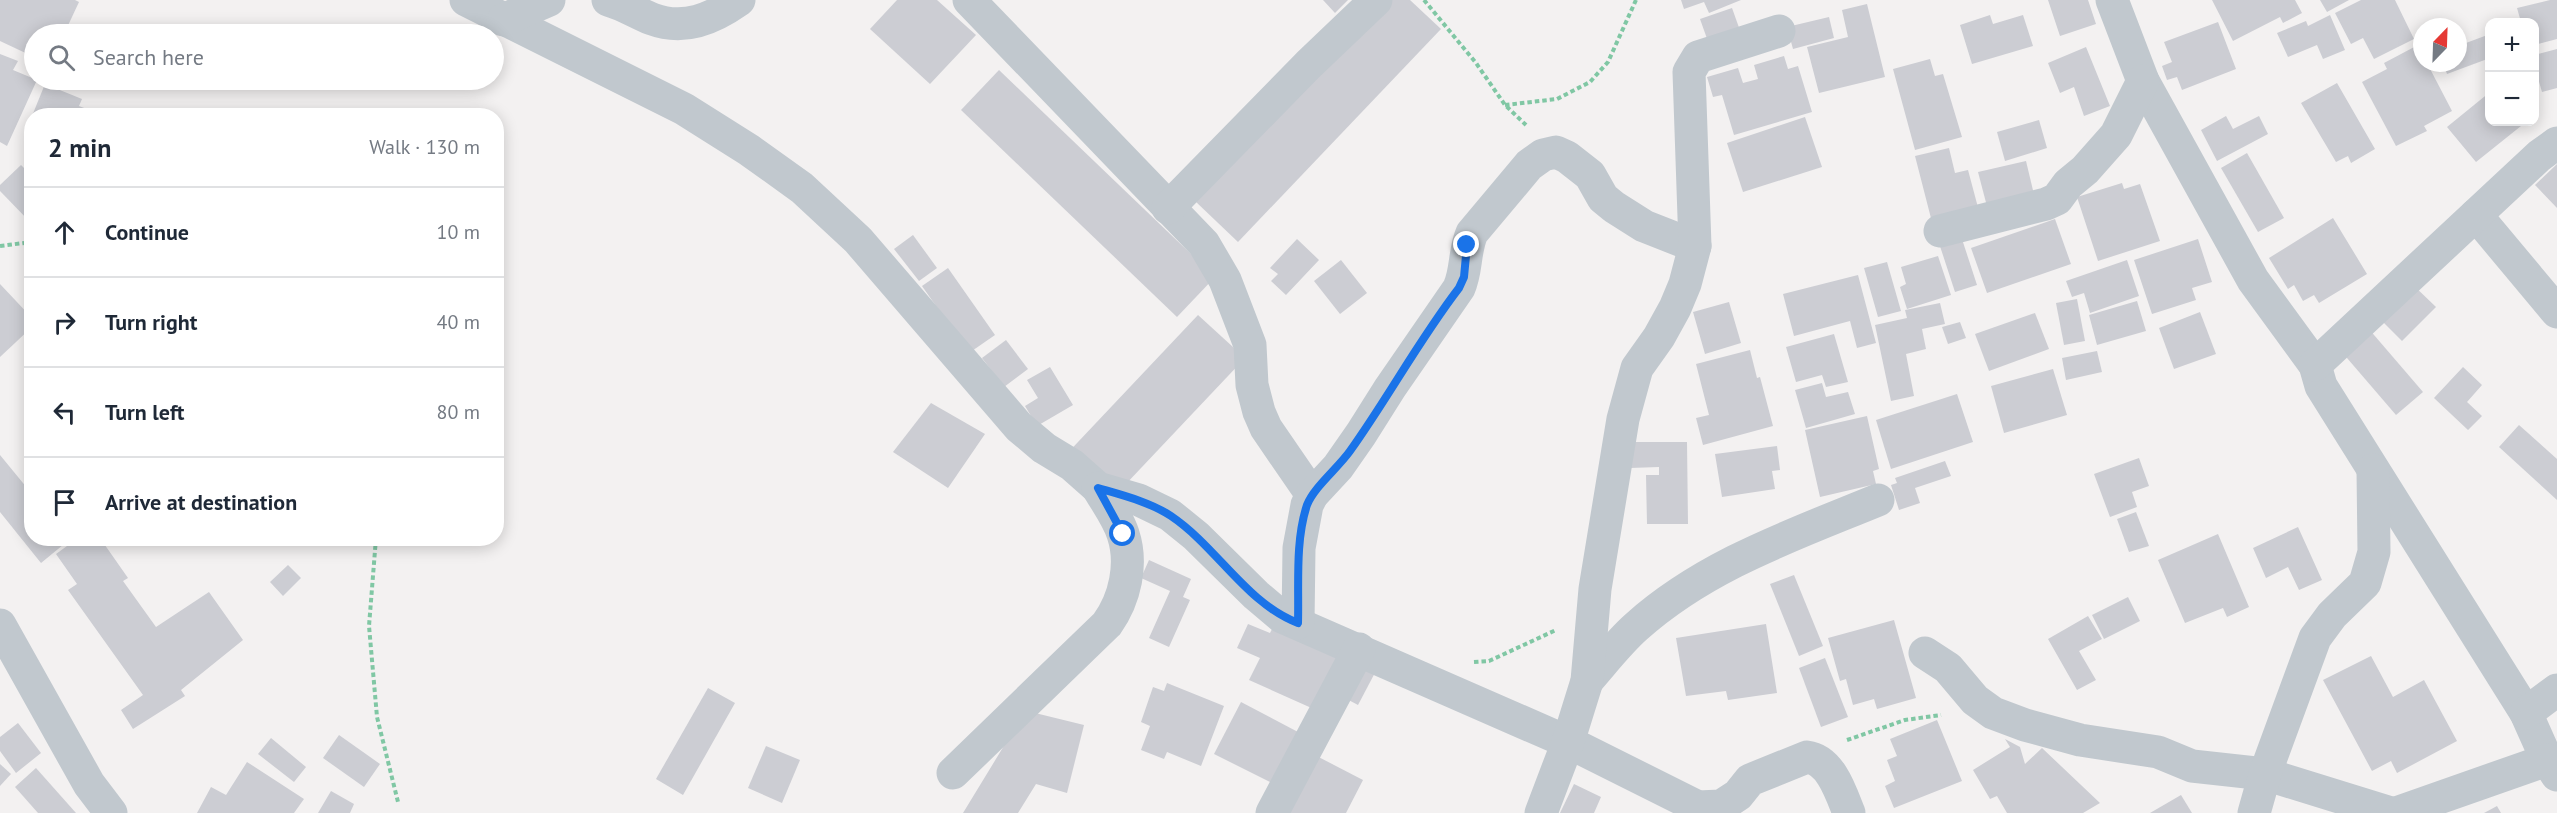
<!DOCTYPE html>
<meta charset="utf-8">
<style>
body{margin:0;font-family:"PT Sans",sans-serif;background:#f6f6f7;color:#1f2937}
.controls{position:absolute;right:18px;top:18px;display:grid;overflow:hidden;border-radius:12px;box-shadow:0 3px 15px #0003}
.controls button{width:54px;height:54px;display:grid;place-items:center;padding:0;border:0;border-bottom:2px solid #e0e1e3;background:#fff;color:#1f2937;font:30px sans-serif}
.compass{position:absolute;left:2413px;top:18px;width:54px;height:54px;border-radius:50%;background:#fff;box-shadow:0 3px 15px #0003;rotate:23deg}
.stop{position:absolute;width:18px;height:18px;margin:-14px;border:4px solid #1a73e8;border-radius:50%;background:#fff}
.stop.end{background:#1a73e8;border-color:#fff;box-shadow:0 2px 6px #0008}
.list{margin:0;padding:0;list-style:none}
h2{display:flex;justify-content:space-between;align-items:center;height:78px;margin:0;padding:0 24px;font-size:26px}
h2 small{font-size:20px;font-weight:400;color:#747a83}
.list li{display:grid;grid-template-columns:39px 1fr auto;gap:18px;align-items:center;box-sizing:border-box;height:90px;padding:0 24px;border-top:2px solid #e0e1e3}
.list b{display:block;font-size:22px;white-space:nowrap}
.list em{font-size:20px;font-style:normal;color:#747a83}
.icon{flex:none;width:33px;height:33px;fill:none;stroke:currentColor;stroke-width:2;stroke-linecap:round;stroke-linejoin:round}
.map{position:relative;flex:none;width:2557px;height:813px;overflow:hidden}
.search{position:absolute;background:#fff;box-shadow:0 3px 15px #0003;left:24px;top:24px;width:480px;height:66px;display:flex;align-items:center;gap:15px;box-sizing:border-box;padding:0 21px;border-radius:33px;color:#747a83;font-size:22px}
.panel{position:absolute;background:#fff;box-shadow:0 3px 15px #0003;left:24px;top:108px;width:480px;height:438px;border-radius:24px}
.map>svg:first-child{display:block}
</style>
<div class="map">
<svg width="2557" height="813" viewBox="0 0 2557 813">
<rect width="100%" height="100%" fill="#f3f1f1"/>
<!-- building -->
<g fill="#cccdd3">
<polygon points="0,0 75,0 79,2 64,34 34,34 34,57 0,41"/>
<polygon points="897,0 937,0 976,35 930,84 870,29"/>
<polygon points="1323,0 1348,0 1335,13"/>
<polygon points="1387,0 1410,0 1441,29 1238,242 1195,201"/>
<polygon points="1681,0 1741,0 1709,13 1704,2 1684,9"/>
<polygon points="2048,0 2088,0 2096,24 2060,36"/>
<polygon points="2212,0 2295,0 2302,13 2283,23 2280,17 2233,41"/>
<polygon points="2320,0 2349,0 2327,12"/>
<polygon points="2361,0 2395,0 2414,39 2374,59 2363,38 2351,44 2335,13"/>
<polygon points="2550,0 2557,0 2557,39 2534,45 2534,22 2521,22 2517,8"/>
<polygon points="1867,4 1885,77 1819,93 1807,47 1848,37 1842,10"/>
<polygon points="1732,8 1742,36 1710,47 1700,19"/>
<polygon points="1990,15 1993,24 2023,15 2033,46 1972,64 1960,25"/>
<polygon points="2330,15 2345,50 2323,59 2317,45 2288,57 2277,33 2306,21 2308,26"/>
<polygon points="1829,17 1834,38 1793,49 1787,27"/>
<polygon points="2218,22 2236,69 2182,90 2177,77 2167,80 2162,66 2172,62 2164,42"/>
<polygon points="250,26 271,34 230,34 233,27 247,33"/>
<polygon points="2490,34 2490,58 2447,74 2443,63 2458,63 2458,46"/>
<polygon points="2418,45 2422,53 2422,63 2427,63 2452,111 2424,126 2427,131 2396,146 2362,82 2387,69 2384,63"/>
<polygon points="2086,47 2110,106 2084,116 2074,87 2060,93 2048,63"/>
<polygon points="2557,49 2557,88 2542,92 2537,75 2534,76 2534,55"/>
<polygon points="0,54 18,61 13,70 37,80 7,146 0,142"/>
<polygon points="1784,56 1788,69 1798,66 1812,112 1734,135 1722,95 1713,97 1707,77 1738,68 1743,83 1758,79 1754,65"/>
<polygon points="1930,59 1935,76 1943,74 1962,137 1915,150 1893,69"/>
<polygon points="999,70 1215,277 1177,317 961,110"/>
<polygon points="2337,83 2375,149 2351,163 2348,156 2336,162 2301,103"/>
<polygon points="45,84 82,99 79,106 97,113 96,116 32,116"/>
<polygon points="2490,92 2490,122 2526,122 2476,162 2447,127"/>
<polygon points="2226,116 2233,129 2259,116 2268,134 2217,161 2201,130"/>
<polygon points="1805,117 1822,167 1743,192 1727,143"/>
<polygon points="2039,120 2047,148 2005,161 1997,132"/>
<polygon points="1949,148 1955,173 1968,170 1980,215 1933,226 1915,156"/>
<polygon points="2247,153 2284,218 2258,232 2221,168"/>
<polygon points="2026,161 2036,203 1989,214 1978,172"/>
<polygon points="2557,164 2557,208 2535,185"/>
<polygon points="21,165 32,176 32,224 0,191 0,185"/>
<polygon points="2122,183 2124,189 2140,184 2160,241 2098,261 2077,197"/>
<polygon points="2333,218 2367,274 2319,303 2314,295 2303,301 2294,285 2288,289 2269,258"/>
<polygon points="2055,219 2071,264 1987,293 1971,248"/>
<polygon points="1960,233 1977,285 1955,292 1938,240"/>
<polygon points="913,235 937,268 919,281 894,249"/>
<polygon points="1297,239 1319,260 1286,295 1271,281 1278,274 1270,268"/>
<polygon points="2198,239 2212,282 2192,288 2196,300 2152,314 2134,260"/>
<polygon points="1938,256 1951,295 1907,309 1900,287 1906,284 1901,267"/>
<polygon points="1341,260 1367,293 1340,314 1314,281"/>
<polygon points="2127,260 2139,296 2090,313 2084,293 2072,297 2066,281"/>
<polygon points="1887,262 1901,311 1878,317 1864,268"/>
<polygon points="948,268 995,335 969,353 922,286"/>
<polygon points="1858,275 1876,343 1857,348 1850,321 1794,336 1783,294"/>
<polygon points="2411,283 2436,307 2402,341 2378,317"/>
<polygon points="0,284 32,318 32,327 0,357"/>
<polygon points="2077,299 2085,341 2064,345 2056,303"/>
<polygon points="2137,301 2146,331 2097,345 2089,315"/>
<polygon points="1729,302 1741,343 1705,354 1693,312"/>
<polygon points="1940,303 1945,324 1922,329 1926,349 1906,354 1914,396 1891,401 1875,325 1907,318 1905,310"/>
<polygon points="2200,312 2216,354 2174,369 2159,328"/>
<polygon points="2035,313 2049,349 1989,371 1975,334"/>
<polygon points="1198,315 1245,358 1107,504 1061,460"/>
<polygon points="1960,322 1966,338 1948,344 1942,327"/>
<polygon points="2368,328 2423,392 2396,415 2341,351"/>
<polygon points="1834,334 1848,382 1826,387 1822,375 1796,382 1786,347"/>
<polygon points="1006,340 1028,369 1004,387 982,358"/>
<polygon points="1750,350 1757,378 1760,377 1773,426 1703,445 1696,418 1709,415 1696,364"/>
<polygon points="2097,351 2102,372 2066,380 2062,358"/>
<polygon points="1050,367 1073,405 1037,426 1025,406 1038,398 1027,380"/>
<polygon points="2463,367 2482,385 2467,402 2482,416 2468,430 2434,398"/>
<polygon points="2053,369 2067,415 2004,433 1991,386"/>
<polygon points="1822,383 1826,397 1848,392 1855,414 1806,428 1795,390"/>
<polygon points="1957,394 1973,442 1891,469 1876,420"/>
<polygon points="931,403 985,434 948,488 893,452"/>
<polygon points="1867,416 1879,469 1873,471 1876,484 1820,497 1805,430"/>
<polygon points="2519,425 2557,459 2557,500 2499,447"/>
<polygon points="1629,442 1687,442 1688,524 1647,524 1646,475 1659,475 1659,467 1630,468"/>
<polygon points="1777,446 1780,470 1772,471 1775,489 1722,497 1715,454"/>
<polygon points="0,455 32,494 32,538 69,540 41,563 0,512"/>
<polygon points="2139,458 2149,486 2132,492 2137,507 2110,517 2094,474"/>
<polygon points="1945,461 1951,476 1915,488 1920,503 1899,510 1891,485 1897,483 1895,478"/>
<polygon points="2136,512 2149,546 2129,552 2117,519"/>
<polygon points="2298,527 2322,580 2299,590 2288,567 2266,578 2253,548"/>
<polygon points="2218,534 2249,607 2227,617 2223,608 2185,623 2158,560"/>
<polygon points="78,538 100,538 128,578 123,581 156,627 209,592 243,640 181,690 185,696 133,729 121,710 143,695 68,590 77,584 56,554"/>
<polygon points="1149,560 1191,579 1183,597 1190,600 1169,647 1149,638 1170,591 1141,578"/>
<polygon points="288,565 301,578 283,596 270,582"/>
<polygon points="1794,575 1823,646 1799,656 1770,584"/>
<polygon points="2128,597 2140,621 2104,639 2092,615"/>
<polygon points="2088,616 2102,639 2079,651 2096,680 2077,690 2048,639"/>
<polygon points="1277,619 1344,649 1316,710 1249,680 1260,658 1237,648 1248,624 1270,633"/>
<polygon points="1894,620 1916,698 1877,709 1874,699 1853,705 1846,679 1840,681 1828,638"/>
<polygon points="1766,624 1777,693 1728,700 1726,691 1686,696 1676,638"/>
<polygon points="2371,656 2393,697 2424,680 2457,741 2397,773 2391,761 2372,771 2323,680"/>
<polygon points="1361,658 1378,667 1358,705 1341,696"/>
<polygon points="1825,658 1848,717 1821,727 1799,668"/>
<polygon points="1167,683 1224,706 1201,766 1167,752 1164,759 1141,750 1150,726 1141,722 1153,687 1164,691"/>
<polygon points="708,688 735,703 683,795 656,779"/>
<polygon points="1241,702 1298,732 1272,783 1214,754"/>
<polygon points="1031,712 1084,725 1067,793 1036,784 1018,813 963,813 1024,713"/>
<polygon points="1937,720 1962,781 1894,808 1885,786 1895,781 1887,760 1897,756 1890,739"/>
<polygon points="18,723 41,753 16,773 0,751 0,737"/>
<polygon points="339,735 380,764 364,787 323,758"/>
<polygon points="271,738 306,767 294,782 258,754"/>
<polygon points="2005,739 2020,747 2025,764 2042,748 2100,803 2083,813 2007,813 1997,796 1990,799 1973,770 2010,747"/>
<polygon points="766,746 800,760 782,803 748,788"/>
<polygon points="1307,751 1363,780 1346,813 1275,813"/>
<polygon points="247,762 304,799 294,813 197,813 211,787 226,795"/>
<polygon points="0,764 11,774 0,786"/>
<polygon points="36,768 76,813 38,813 15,787"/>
<polygon points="1574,784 1601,797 1594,813 1560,813"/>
<polygon points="331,791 354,804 350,813 318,813"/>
<polygon points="2181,795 2192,813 2150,813"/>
<polygon points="2497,806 2501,813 2484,813"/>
</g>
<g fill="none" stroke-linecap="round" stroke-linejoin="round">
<!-- path -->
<g stroke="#80c7a4" stroke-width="4" stroke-dasharray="4.5 3" stroke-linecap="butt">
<polyline points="1424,0 1476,63 1505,105 1526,125"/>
<polyline points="1505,105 1557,99 1590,82 1608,62 1636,0"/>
<polyline points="0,246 32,242"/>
<polyline points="376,538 369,626 377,717 398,802"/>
<polyline points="1474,662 1489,661 1556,630"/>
<polyline points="1847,740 1905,720 1941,715"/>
</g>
<!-- minor -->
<g stroke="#c1c8ce" stroke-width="33">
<path d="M466,0L684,109L749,150L802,188L858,240L1019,427L1044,448L1072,465L1098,488L1139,500L1170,515L1196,536L1256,595L1282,617L1568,742L1698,807L1721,806L1738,795L1750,780L1807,757C1831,760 1841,793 1849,813"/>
<path d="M608,0C623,4 637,13 652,19C684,31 712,19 739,0"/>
<polyline points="969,0 1204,244 1225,280 1250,345 1252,385 1259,412 1266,428 1312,495"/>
<polyline points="2112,0 2143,81 2253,280 2315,365 2321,386 2526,713 2547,760 2557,775"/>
<polyline points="503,20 549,0"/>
<polyline points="1168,208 1308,65 1376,0"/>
<polyline points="2476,215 2557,312"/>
<polyline points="1940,231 2046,204 2057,199 2068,184 2085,170 2116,135 2143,81"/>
<polyline points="2315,365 2539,156 2557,143"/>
<path d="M1298,623L1299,548L1307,505L1312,495L1338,467L1361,434L1390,388L1459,288C1467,270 1464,251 1472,233L1529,165L1543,155L1556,152L1567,157L1590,175L1603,198L1614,207L1644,226L1695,246"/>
<polyline points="0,625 89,784 111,813"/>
<polyline points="1925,653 1948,668 1975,700 1993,713 2025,725 2080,740 2158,752 2192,766 2265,774 2391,813"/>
<path d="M1587,681C1603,663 1618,643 1636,627C1705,565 1793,535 1878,500"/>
<polyline points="2526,713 2557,690"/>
<path d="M953,773L1107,624C1125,599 1133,564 1123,534C1118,518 1106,502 1098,488"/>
<polyline points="1272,813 1359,649"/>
<polyline points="1541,813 1568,742 1587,681 1595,589 1623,419 1637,368 1659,337 1675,308 1685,284 1695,246 1689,72 1698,57 1779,31"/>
<polyline points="2254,813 2265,774 2315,638 2332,615 2365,583 2374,552 2373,470"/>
<polyline points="2396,813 2547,760"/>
</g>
</g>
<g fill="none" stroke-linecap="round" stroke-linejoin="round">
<!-- route -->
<path stroke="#1a73e8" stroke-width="8" d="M1123,534L1098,488C1122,495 1150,502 1171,516C1217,547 1246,603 1298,623C1299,585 1295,541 1307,505C1314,487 1338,468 1350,451C1388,398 1419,340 1459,288L1464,277L1467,245"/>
</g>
</svg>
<div class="controls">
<button>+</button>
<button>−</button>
</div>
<svg class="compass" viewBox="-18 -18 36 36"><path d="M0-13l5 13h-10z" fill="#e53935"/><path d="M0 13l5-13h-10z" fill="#747a83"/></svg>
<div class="stop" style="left:1123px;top:534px"></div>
<div class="stop end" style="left:1467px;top:245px"></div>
<div class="search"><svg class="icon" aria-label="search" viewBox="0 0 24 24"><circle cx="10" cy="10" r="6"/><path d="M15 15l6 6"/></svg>Search here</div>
<section class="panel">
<h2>2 min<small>Walk · 130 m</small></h2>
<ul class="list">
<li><svg class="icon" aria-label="ahead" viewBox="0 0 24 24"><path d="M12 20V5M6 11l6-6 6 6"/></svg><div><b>Continue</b></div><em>10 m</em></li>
<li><svg class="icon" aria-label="right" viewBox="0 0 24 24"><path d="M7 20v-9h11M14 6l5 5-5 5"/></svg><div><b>Turn right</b></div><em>40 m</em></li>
<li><svg class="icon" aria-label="left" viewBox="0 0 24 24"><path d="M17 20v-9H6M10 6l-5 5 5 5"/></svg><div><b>Turn left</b></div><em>80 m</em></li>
<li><svg class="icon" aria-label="arrive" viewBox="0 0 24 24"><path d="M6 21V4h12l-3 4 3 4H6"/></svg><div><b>Arrive at destination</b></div></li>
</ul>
</section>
</div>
